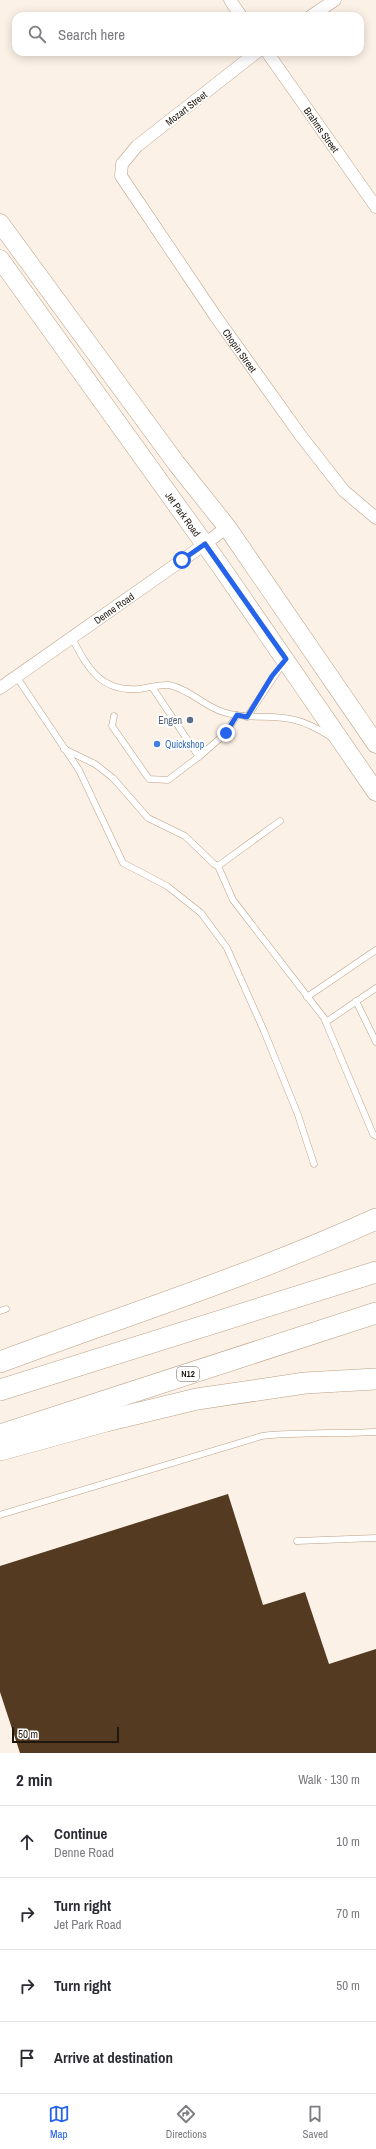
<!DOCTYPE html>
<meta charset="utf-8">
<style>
body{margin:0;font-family:"Archivo Narrow",sans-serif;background:#f7f7f7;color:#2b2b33}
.scale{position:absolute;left:12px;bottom:10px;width:107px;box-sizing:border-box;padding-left:4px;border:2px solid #20170d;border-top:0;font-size:11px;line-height:14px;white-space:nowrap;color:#20170d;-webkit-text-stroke:3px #fff;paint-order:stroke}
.stop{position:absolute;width:12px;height:12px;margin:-9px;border:3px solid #2563eb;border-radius:50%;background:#fff}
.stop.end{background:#2563eb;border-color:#fff;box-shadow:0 1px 4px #0008}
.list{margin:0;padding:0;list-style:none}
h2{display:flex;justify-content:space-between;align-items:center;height:52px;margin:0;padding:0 16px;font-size:17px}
h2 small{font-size:13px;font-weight:400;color:#7c7c81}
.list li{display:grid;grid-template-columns:26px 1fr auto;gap:12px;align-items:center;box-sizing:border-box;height:72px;padding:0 16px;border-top:1px solid #e1e1e2}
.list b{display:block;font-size:15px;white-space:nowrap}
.list p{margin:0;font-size:13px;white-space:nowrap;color:#7c7c81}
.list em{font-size:13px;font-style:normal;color:#7c7c81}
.icon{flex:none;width:22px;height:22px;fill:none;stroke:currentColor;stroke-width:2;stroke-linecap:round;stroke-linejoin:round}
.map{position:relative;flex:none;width:376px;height:1753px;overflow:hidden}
.search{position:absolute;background:#fff;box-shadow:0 2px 10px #0003;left:12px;right:12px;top:12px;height:44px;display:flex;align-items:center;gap:10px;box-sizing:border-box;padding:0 14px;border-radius:12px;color:#7c7c81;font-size:15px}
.sheet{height:340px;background:#fff}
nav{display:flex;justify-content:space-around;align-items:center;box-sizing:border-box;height:56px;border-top:1px solid #e1e1e2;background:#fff;font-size:11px;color:#7c7c81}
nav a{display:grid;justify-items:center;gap:2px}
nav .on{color:#2563eb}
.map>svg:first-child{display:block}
</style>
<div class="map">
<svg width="376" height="1753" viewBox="0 0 376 1753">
<rect width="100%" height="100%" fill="#fcf1e6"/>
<!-- building -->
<polygon fill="#533a21" points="228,1494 263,1605 305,1592 329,1664 376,1649 376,1753 20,1753 0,1692 0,1566"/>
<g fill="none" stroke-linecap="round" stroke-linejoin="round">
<defs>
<g id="service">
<path d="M72,638C88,669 101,692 139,689C149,688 159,684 169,685C189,689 204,706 223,712C247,720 272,714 295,720C308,723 320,730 331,737"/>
<polyline points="16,676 79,770 123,863 167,886 201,913 227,948 264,1031 298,1115 314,1164"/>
<polyline points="152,687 199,757"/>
<polyline points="114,716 112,726 149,779 168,780 201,755 226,733 237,715"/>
<polyline points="247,717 284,662"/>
<polyline points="64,749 95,764 113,778 148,818 185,836 214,864 218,866 280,821"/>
<polyline points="218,866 233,900 324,1018 373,1134 376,1136"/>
<polyline points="307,997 376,950"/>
<polyline points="356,1001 376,1042"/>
<polyline points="326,1022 376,988"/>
<polyline points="0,1311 6,1309"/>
<path d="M0,1515L262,1436C300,1432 338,1434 376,1432"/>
<polyline points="297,1541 376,1538"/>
</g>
<g id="minor">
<polyline points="230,0 241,16"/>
<polyline points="311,16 335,0"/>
<path id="s1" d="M257,52L137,146L122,164L121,176L216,317L301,436L344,491L376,518"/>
<path id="s2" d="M267,52L376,207"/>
<path id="s3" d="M0,688L205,544L227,527"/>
</g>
<g id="primary">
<polyline points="0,223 176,463 227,527 376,744"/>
<path id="s4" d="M0,259L219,564L376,792"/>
</g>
<g id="motorway">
<path d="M0,1362C126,1315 253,1275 376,1219"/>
<polyline points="0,1390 376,1272"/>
<polyline points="0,1435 376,1313"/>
<polyline points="0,1450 106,1421 197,1399 305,1383 376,1379"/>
</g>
</defs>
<!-- service casing -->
<use href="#service" stroke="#baa086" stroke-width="7"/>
<!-- minor casing -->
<use href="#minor" stroke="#baa086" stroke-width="13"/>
<!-- primary casing -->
<use href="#primary" stroke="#baa086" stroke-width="19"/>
<!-- motorway casing -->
<use href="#motorway" stroke="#baa086" stroke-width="22"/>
<!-- service -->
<use href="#service" stroke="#fff" stroke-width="6"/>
<!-- minor -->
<use href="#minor" stroke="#fff" stroke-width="12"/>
<!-- primary -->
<use href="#primary" stroke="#fff" stroke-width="18"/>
<!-- motorway -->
<use href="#motorway" stroke="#fff" stroke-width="21"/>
</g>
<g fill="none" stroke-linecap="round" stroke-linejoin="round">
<!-- route -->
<polyline stroke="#2563eb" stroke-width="5" points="182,560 205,544 286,659 272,676 247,717 237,715 226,733"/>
</g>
<!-- markers -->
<circle fill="#5c6f8a" stroke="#fff" stroke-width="1.5" cx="190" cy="720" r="4"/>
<circle fill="#3f7fe0" stroke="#fff" stroke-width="1.5" cx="157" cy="744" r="4"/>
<g text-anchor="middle" stroke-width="4" stroke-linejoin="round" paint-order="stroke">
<!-- shield labels -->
<rect fill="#fff" stroke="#635d56" stroke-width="1" x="177" y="1367" width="22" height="14" rx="3"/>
<g font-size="9" font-weight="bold" fill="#20170d">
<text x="188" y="1377">N12</text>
</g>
<!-- street labels -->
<g font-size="10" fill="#20170d" stroke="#fff">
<text transform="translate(186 108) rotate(-38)" y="4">Mozart Street</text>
<text dy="4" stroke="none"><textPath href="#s2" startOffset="95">Brahms Street</textPath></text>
<text dy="4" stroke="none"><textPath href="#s1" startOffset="399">Chopin Street</textPath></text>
<text dy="4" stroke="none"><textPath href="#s4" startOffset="314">Jet Park Road</textPath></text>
<text dy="4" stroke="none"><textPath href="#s3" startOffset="139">Denne Road</textPath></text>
</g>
<!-- service labels -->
<g font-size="10" fill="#4e5e75" stroke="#fff" text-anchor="end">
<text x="182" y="724">Engen</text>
</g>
<!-- shop labels -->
<g font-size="10" fill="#366cbe" stroke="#fff" text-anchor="start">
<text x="165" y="748">Quickshop</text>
</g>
</g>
</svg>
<div class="scale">50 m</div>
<div class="stop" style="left:182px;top:560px"></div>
<div class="stop end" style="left:226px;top:733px"></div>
<div class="search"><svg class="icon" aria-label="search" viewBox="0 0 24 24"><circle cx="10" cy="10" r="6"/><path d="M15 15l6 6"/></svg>Search here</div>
</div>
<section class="sheet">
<h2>2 min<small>Walk · 130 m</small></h2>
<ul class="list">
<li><svg class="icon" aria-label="ahead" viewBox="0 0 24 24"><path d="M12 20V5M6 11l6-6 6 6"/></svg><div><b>Continue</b><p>Denne Road</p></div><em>10 m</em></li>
<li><svg class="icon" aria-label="right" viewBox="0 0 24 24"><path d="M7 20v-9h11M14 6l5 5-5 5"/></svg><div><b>Turn right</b><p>Jet Park Road</p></div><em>70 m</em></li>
<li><svg class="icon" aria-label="right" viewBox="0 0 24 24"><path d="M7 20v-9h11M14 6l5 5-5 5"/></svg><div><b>Turn right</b></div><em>50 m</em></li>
<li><svg class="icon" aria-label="arrive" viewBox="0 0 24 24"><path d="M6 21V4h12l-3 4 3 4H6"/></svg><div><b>Arrive at destination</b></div></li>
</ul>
</section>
<nav>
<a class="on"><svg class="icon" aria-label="map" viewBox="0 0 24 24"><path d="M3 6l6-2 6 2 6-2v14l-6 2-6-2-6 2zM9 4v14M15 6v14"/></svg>Map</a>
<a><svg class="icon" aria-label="directions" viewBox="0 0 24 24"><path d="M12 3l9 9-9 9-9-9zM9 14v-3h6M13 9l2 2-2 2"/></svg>Directions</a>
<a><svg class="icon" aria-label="saved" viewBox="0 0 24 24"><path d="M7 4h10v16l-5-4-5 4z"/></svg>Saved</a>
</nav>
